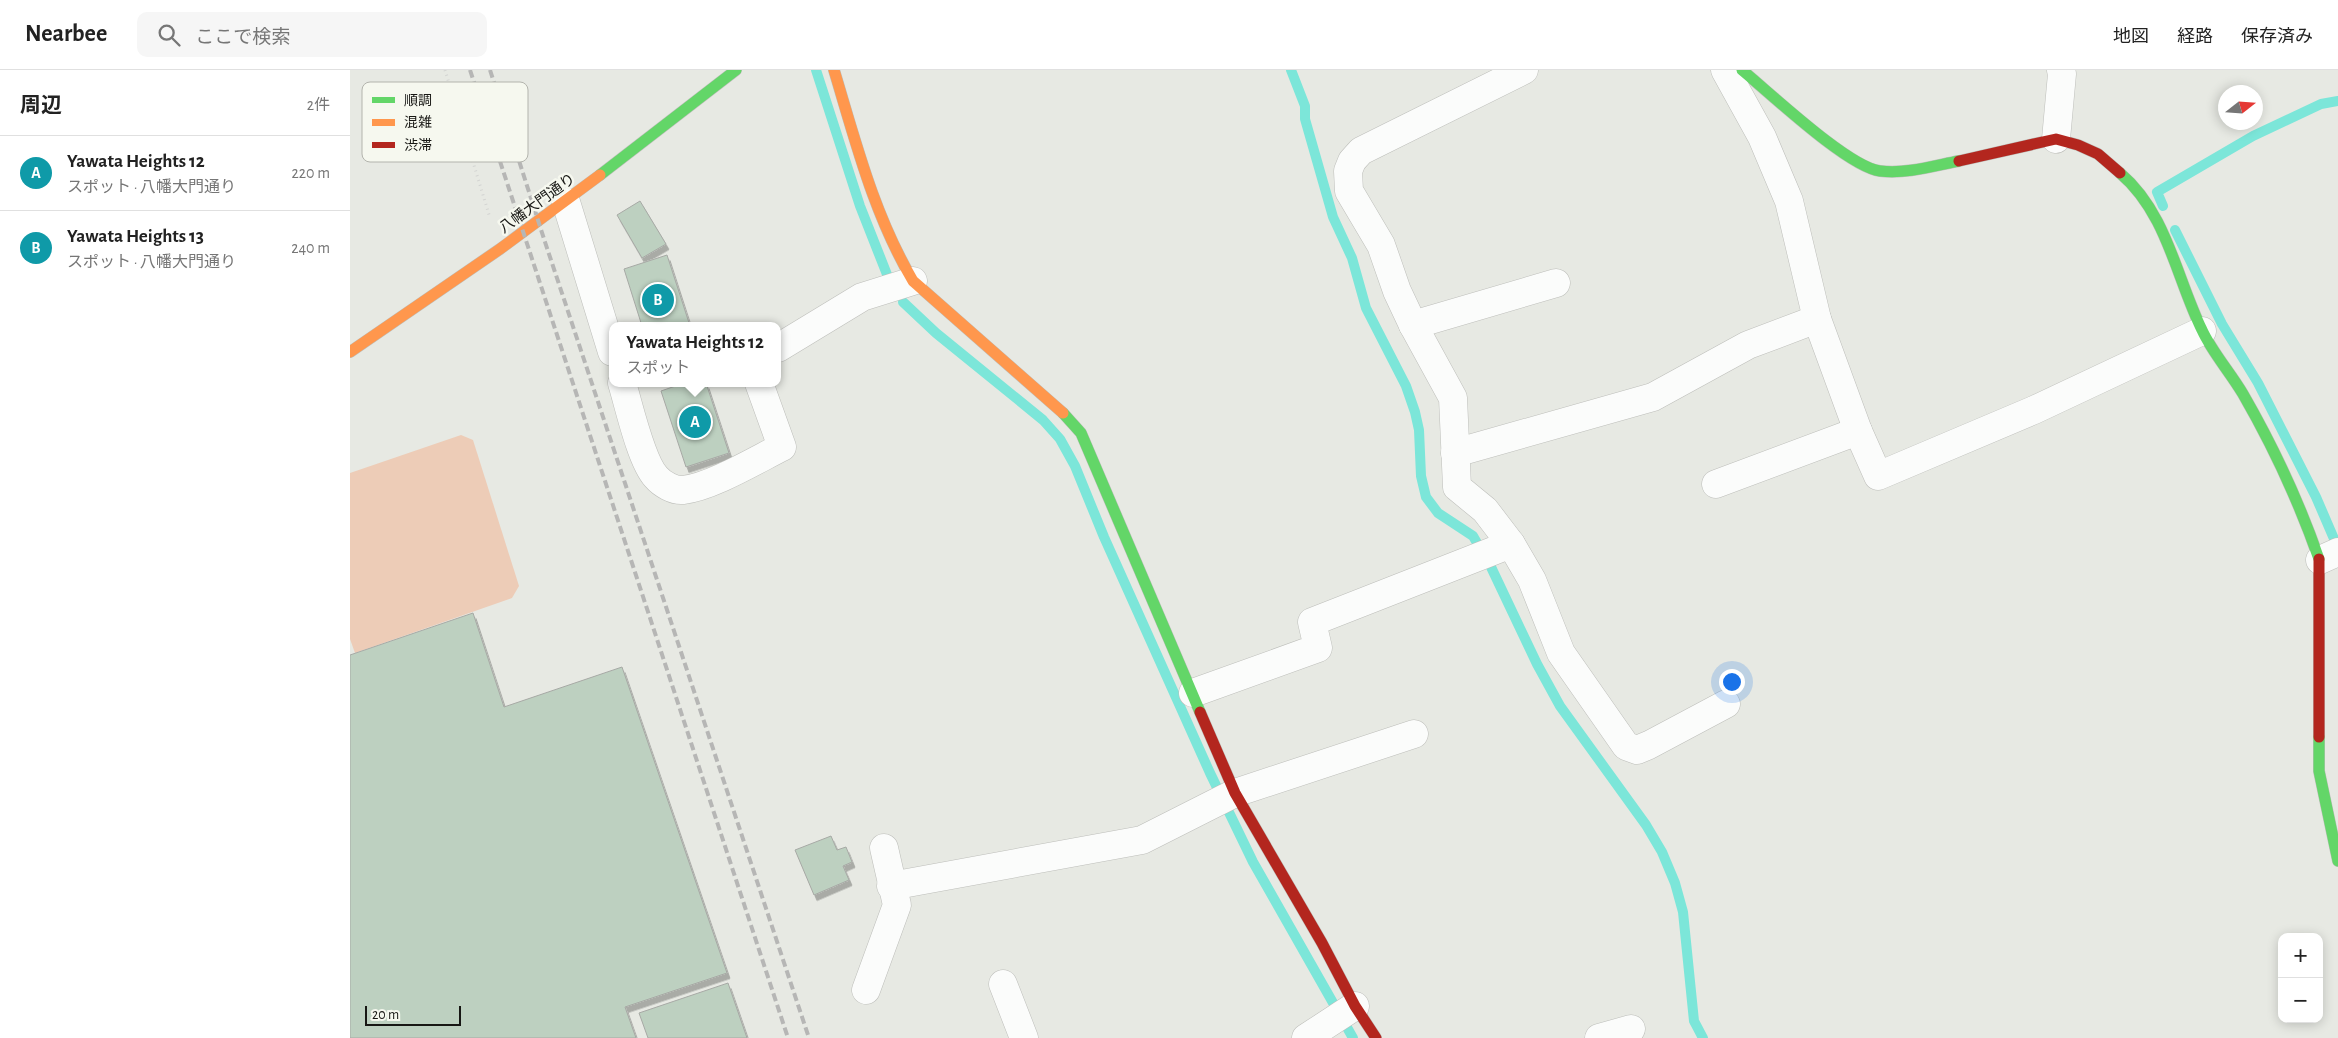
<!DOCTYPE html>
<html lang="ja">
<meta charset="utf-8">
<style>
body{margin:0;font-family:"Alegreya Sans","Noto Sans JP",sans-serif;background:#f6f6f6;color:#222}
.controls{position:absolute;right:15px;bottom:15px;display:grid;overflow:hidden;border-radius:10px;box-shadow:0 2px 12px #0003}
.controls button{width:45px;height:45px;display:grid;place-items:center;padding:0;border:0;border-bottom:1px solid #e0e0e0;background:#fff;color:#222;font:25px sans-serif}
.compass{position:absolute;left:1868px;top:15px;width:45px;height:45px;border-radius:50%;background:#fff;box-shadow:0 2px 12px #0003;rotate:73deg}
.scale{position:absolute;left:15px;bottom:12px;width:96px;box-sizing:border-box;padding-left:5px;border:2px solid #171714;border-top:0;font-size:14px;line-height:18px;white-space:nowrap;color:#171714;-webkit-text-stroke:4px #f6f8ef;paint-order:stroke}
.you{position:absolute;left:1381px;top:611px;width:18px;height:18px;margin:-12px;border:4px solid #fff;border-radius:50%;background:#1a73e8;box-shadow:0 0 0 8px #1a73e833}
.badge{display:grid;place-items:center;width:32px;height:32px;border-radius:50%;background:#d93025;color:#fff;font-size:16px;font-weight:700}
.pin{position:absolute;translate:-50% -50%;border:2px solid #fff;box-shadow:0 1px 5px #0006}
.popup{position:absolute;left:259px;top:252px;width:172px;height:65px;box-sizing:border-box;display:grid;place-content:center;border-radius:10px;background:#fff;filter:drop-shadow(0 1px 4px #0005);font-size:16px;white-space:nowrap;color:#767676}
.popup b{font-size:19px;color:#222}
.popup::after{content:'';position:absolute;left:50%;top:100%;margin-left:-10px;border:10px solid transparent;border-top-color:#fff}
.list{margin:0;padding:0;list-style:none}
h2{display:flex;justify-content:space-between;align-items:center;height:65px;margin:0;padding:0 20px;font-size:21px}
h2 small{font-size:16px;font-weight:400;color:#767676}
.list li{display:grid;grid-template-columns:32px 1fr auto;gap:15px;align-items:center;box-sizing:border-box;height:75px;padding:0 20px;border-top:1px solid #e0e0e0}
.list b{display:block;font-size:19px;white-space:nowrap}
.list p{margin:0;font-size:16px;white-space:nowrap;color:#767676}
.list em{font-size:16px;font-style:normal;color:#767676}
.icon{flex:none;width:28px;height:28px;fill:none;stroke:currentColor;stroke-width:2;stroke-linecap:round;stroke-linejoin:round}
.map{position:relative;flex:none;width:1988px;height:968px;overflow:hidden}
header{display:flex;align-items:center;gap:30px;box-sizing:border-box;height:70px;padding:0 25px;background:#fff;border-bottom:1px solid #e0e0e0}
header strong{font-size:24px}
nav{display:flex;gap:28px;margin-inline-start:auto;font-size:18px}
.search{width:350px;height:45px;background:#f6f6f6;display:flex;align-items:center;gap:12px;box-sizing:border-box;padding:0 18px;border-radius:10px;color:#767676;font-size:19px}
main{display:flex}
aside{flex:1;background:#fff}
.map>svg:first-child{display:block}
</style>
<header>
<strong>Nearbee</strong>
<div class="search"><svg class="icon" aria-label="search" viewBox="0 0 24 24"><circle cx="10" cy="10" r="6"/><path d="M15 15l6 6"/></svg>ここで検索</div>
<nav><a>地図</a><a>経路</a><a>保存済み</a></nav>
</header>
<main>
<aside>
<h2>周辺<small>2件</small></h2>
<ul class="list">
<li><span class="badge" style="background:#0f9aa8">A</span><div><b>Yawata Heights 12</b><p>スポット · 八幡大門通り</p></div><em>220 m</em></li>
<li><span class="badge" style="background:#0f9aa8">B</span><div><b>Yawata Heights 13</b><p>スポット · 八幡大門通り</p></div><em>240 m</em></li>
</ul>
</aside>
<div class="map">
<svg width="1988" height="968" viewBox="0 0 1988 968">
<defs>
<filter id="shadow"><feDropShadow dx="3" dy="5.5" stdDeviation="0" flood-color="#0004"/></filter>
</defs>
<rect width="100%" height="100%" fill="#e7e9e3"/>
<!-- green -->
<polygon fill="#edccb7" points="111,365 123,370 169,516 162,528 5,583 0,569 0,403"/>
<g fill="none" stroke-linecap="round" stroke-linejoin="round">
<!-- stream -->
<g stroke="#7ce6d9" stroke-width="10">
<polyline points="466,0 510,136 538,207"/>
<polyline points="941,0 955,36 955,49 983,147 1002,188 1016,238 1056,316 1065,342 1069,360 1071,406 1076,427 1088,443 1123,466 1141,497 1187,594 1210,636 1296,755 1312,782 1325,813 1333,842 1344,951 1353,968"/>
<polyline points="1813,136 1807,122 1903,66 1971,34 1988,31"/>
<polyline points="1825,160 1872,254 1908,313 1966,427 1988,478"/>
<polyline points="553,232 586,263 693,350 710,369 725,396 754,467 860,703 903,792 1003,968"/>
</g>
</g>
<!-- building -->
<g fill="#bdd0c0" stroke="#a7a9a5" filter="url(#shadow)">
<polygon points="290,131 316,174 292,188 267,145"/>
<polygon points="317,185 340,256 292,256 274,199"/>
<polygon points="334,313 356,313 379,383 336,397 311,321"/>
<polygon points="123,543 154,637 272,597 377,903 275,937 286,968 0,968 0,585"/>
<polygon points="481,766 487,780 496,777 502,792 493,796 499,810 464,825 445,780"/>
<polygon points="378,913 397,968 298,968 289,943"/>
</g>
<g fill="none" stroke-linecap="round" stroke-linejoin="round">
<defs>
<g id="street">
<polyline points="1174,0 1011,81 1002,91 998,101 999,121 1031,175 1047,221 1063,255 1103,328 1107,417 1135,440 1161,474 1182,510 1211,583 1276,676 1287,680 1299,675 1376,634"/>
<polyline points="1375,0 1412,67 1439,131 1467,249 1508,361 1528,406 1684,340 1852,261"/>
<polyline points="1706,69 1712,4 1711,0"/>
<polyline points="216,132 262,282"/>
<polyline points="1063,255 1206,213"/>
<polyline points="428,278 512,227 563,211"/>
<path d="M272,313C279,336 291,391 306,407C312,414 324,421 333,420C361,417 406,390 432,377L409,313"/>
<polyline points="1105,383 1303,327 1398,275 1467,249"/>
<polyline points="1366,414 1508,361"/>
<polyline points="1970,490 1988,482"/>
<polyline points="843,623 968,578 962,552 1161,474"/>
<polyline points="541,816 792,770 885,723 1064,664"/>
<polyline points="653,914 674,968"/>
<polyline points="516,920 547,835 534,778"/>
<polyline points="956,968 1005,936"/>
<polyline points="1249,968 1281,959"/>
</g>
<g id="fast">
<path d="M1392,0C1420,23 1498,97 1530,101C1557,104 1583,96 1609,91"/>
<path d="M1770,103C1817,143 1826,207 1852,260C1862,282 1880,302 1893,324C1923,376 1949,432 1969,489"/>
<polyline points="250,105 386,0"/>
<polyline points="713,343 731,363 850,642"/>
<polyline points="1969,667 1969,701 1988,791"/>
</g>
<g id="slow">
<path d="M484,0C506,73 524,145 563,211L713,343"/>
<polyline points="0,282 150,179 250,105"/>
</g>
<g id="jam">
<polyline points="1609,91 1706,69 1728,75 1748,84 1770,103"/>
<polyline points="850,642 885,723 972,873 1005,936 1026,968"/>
<polyline points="1969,667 1969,489"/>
</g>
</defs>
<!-- street casing -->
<use href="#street" stroke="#bdbeba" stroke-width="29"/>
<!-- fast casing -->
<use href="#fast" stroke="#bdbeba" stroke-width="12"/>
<!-- slow casing -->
<use href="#slow" stroke="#bdbeba" stroke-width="12"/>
<!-- jam casing -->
<use href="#jam" stroke="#bdbeba" stroke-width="12"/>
<!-- path -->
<polyline stroke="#d3d4d2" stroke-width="3" stroke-dasharray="1 4" stroke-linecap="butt" points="95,0 140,148"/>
<!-- street -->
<use href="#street" stroke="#fbfcfb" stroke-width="28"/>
<!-- fast -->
<use href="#fast" stroke="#63d668" stroke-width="11"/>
<!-- slow -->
<use href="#slow" stroke="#ff974d" stroke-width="11"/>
<!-- jam -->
<use href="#jam" stroke="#b3261e" stroke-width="11"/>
<!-- rail -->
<g stroke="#b6b6b5" stroke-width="4" stroke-dasharray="8 4" stroke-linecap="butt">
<polyline points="120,0 438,968"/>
<polyline points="140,0 195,172 459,968"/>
</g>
</g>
<g text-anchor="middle" stroke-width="5" stroke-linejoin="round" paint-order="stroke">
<!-- street labels -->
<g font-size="15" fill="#171714" stroke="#f6f8ef">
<text transform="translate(187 133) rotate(-36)" y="5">八幡大門通り</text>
</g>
</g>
<!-- legend -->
<rect x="12" y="12" width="166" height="80" rx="8" fill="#f6f8ef" stroke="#b3b4ad" stroke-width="1"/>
<rect x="22" y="27" width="23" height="6" fill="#63d668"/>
<rect x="22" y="49" width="23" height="7" fill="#ff974d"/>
<rect x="22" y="72" width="23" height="6" fill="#b3261e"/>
<g font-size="14" fill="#171714">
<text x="54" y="35">順調</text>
<text x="54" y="57">混雑</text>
<text x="54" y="80">渋滞</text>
</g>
</svg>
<div class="controls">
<button>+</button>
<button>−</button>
</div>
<svg class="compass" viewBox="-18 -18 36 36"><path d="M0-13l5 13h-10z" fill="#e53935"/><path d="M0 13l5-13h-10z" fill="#767676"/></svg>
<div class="scale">20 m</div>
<div class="you"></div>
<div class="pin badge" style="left:345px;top:352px;background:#0f9aa8">A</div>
<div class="popup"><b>Yawata Heights 12</b>スポット</div>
<div class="pin badge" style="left:308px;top:230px;background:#0f9aa8">B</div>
</div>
</main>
